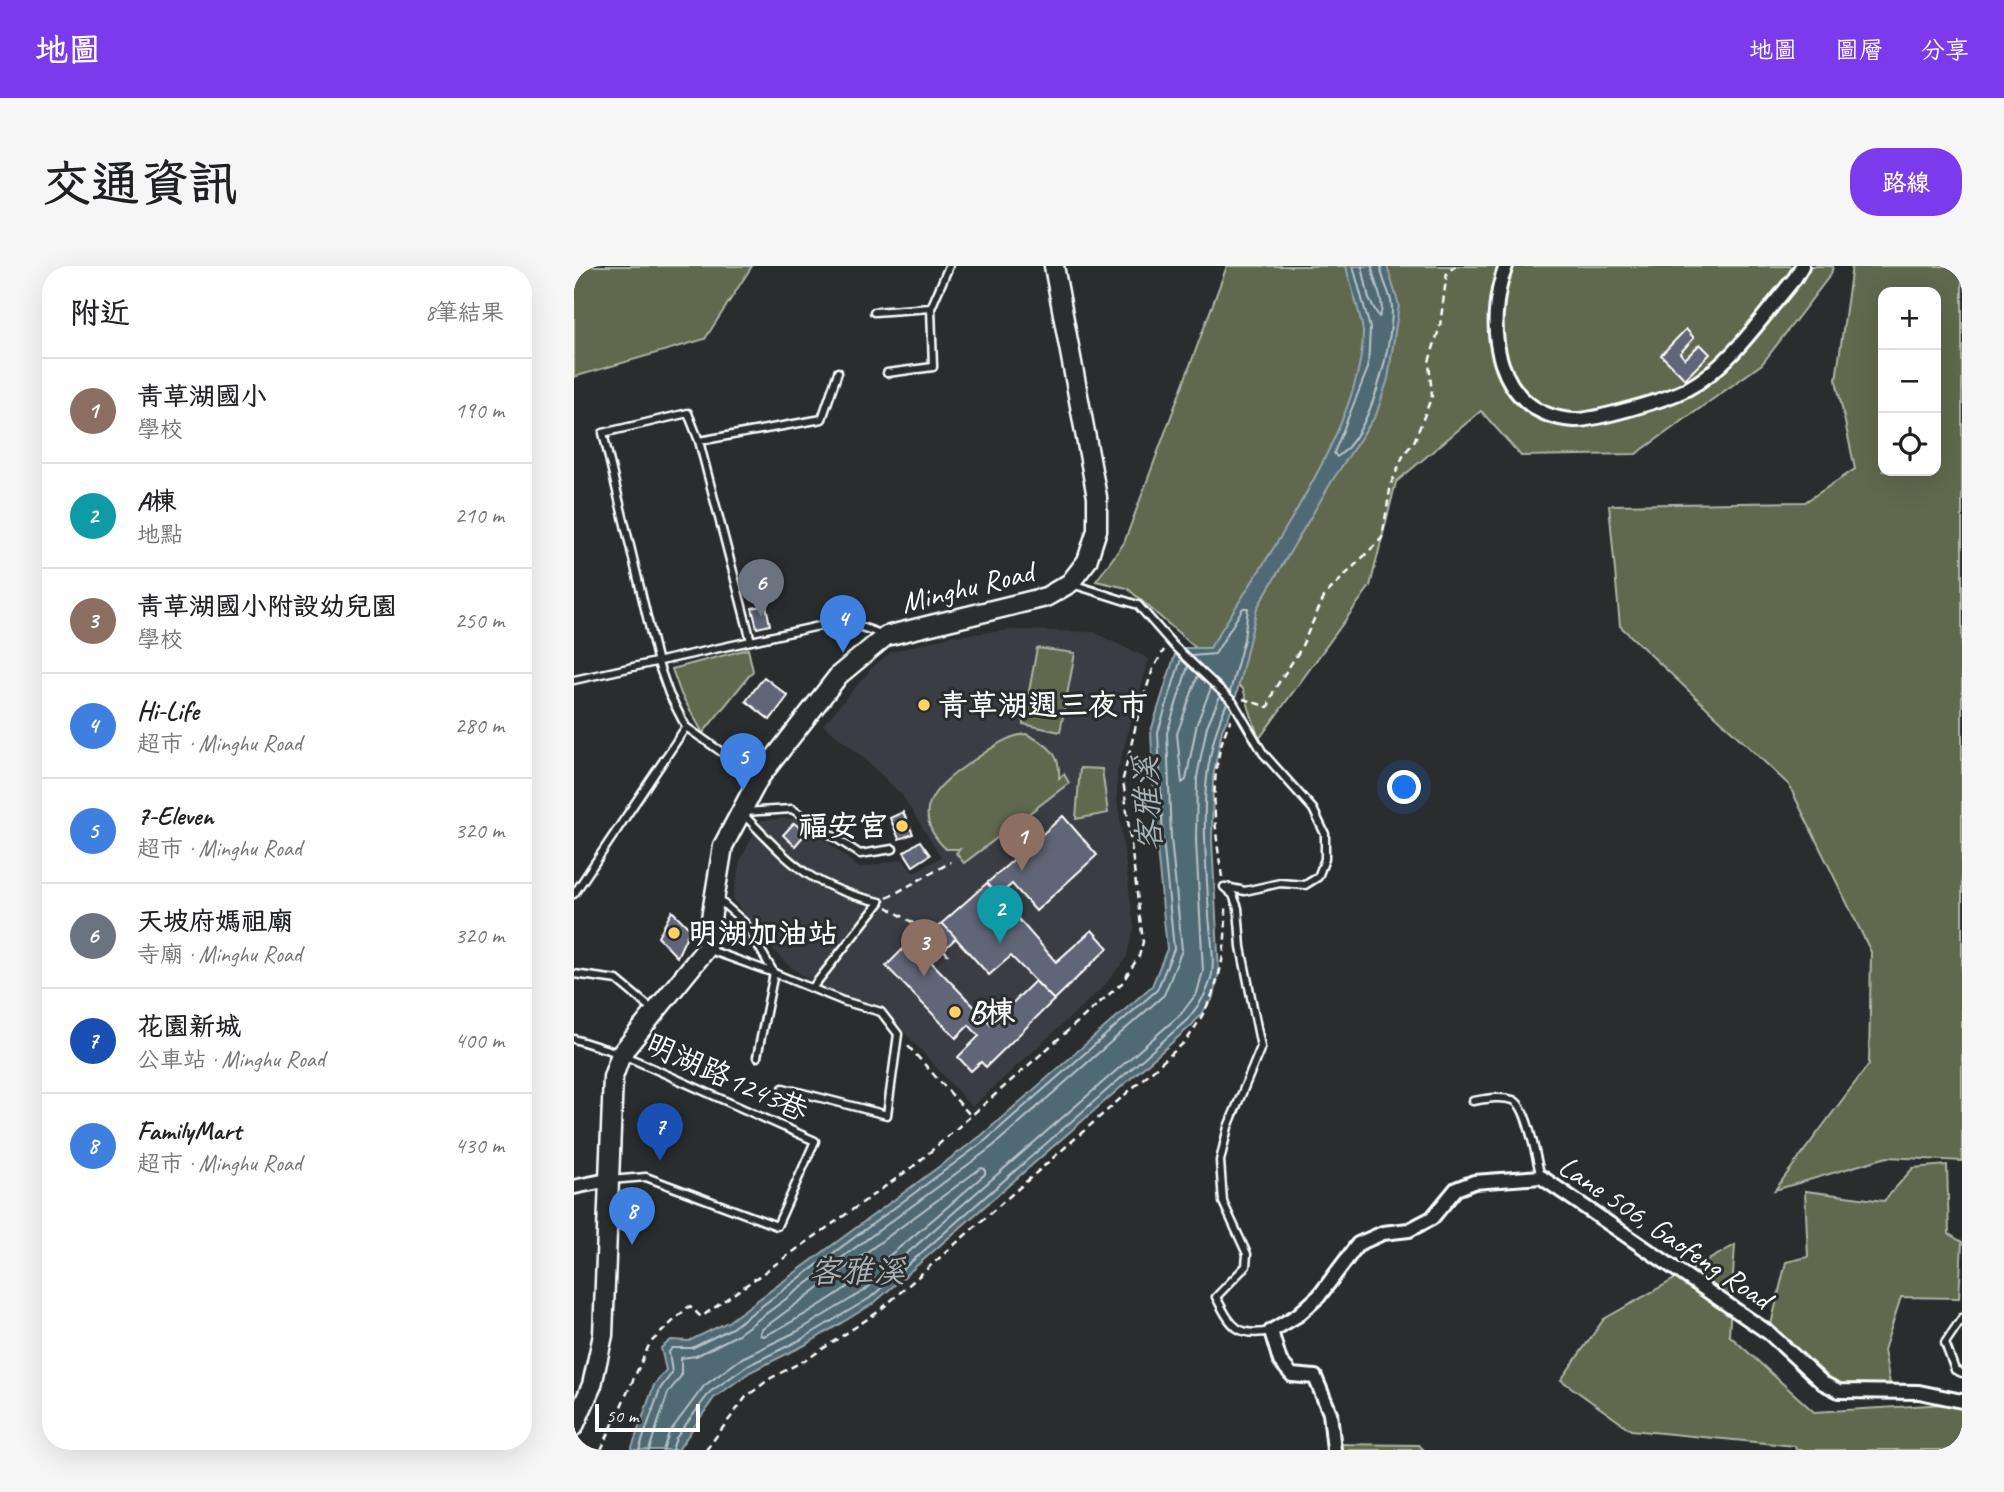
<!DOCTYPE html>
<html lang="zh-TW">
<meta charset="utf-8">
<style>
body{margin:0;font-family:Caveat,"LXGW WenKai TC",sans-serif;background:#f6f6f6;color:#202124}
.controls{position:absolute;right:21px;top:21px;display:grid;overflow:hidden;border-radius:14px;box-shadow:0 7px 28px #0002}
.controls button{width:63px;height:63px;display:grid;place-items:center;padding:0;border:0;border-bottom:2px solid #e0e0e0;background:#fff;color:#202124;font:35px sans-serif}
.scale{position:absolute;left:21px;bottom:18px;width:105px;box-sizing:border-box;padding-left:7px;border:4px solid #fff;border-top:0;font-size:19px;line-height:24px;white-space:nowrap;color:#fff;-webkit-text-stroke:5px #2a2d2e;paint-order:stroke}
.you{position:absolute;left:831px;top:522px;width:24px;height:24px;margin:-18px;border:5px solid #fff;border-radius:50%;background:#1a73e8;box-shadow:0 0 0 10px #1a73e833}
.badge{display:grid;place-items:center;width:46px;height:46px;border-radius:50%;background:#7c3aed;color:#fff;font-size:23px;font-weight:700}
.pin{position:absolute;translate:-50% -58px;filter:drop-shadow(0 2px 4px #0008)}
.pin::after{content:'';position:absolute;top:37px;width:24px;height:21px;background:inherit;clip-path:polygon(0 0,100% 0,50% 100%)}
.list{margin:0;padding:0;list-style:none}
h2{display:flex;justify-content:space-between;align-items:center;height:91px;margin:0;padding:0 28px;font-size:30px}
h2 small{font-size:23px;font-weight:400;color:#757577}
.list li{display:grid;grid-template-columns:46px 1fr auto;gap:21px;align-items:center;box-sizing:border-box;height:105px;padding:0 28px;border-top:2px solid #e0e0e0}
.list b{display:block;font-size:26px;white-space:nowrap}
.list p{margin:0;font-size:23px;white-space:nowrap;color:#757577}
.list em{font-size:23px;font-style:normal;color:#757577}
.icon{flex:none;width:38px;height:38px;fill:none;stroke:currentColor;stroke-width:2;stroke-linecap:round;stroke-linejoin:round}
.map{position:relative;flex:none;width:1388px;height:1184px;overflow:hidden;border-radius:28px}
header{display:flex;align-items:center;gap:42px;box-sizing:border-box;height:98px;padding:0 35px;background:#7c3aed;color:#fff}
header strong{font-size:33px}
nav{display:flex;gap:38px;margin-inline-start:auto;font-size:24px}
.intro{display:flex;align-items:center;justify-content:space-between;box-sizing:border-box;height:168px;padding:0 42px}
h1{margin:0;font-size:49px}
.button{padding:18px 32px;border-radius:28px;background:#7c3aed;color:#fff;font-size:24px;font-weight:700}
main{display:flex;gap:42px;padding:0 42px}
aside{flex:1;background:#fff;border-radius:28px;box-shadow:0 7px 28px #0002}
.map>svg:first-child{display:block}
</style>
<header>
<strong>地圖</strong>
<nav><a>地圖</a><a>圖層</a><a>分享</a></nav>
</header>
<div class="intro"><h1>交通資訊</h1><a class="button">路線</a></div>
<main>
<aside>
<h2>附近<small>8筆結果</small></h2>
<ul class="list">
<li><span class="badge" style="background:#8d6e63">1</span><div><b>青草湖國小</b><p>學校</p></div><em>190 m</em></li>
<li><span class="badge" style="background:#0f9aa8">2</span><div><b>A棟</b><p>地點</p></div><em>210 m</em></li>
<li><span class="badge" style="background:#8d6e63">3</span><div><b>青草湖國小附設幼兒園</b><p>學校</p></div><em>250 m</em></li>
<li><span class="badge" style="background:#3f7fe0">4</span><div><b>Hi-Life</b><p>超市 · Minghu Road</p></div><em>280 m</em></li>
<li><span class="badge" style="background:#3f7fe0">5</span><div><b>7-Eleven</b><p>超市 · Minghu Road</p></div><em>320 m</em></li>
<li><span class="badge" style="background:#6b7280">6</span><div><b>天坡府媽祖廟</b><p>寺廟 · Minghu Road</p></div><em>320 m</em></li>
<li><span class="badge" style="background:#1a4fb4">7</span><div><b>花園新城</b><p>公車站 · Minghu Road</p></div><em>400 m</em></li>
<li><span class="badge" style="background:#3f7fe0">8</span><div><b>FamilyMart</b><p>超市 · Minghu Road</p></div><em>430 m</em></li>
</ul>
</aside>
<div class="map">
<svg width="1388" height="1184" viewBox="0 0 1388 1184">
<rect width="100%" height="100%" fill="#2a2d2e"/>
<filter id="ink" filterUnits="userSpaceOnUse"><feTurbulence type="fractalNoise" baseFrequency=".0143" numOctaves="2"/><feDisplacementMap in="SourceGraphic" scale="14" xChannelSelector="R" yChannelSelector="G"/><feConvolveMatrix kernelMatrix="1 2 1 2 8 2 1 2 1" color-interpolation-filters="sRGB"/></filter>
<g filter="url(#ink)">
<!-- built -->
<polygon fill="#3a3e44" points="439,364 519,366 575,393 543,506 543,531 560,662 552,692 529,721 398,841 313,747 238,716 213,698 181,665 159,633 166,595 187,554 224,552 285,602 329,593 339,607 367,591 328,529 289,491 249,459 298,402 317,386 377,370"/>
<!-- green -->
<g fill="#60684e" stroke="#b0b4a6" stroke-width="2" fill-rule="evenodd">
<polygon points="0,0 178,0 131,73 0,111"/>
<polygon points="653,0 1259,0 1257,8 1188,98 1062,188 947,190 907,145 822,216 796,320 685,473 669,423 553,322 522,315 550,277"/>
<path d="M1278,0H1388V895L1313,891L1201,924L1295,798L1297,686L1215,519L1046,360L1035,239L1231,236L1281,203L1262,114ZM1309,26H1362V205H1309Z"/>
<polygon points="463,382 501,387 486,466 449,458"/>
<polygon points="174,383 179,405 129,467 107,428 98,403"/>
<path d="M452,468C473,478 487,487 485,512L490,508L495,517L390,597L382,587L386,583H372C331,543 366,517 400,494C417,483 431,470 452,468Z"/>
<polygon points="506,502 528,503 534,547 502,553"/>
<polygon points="1373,899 1375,968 1388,976 1385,1032 1327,1031 1310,1084 1317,1124 1265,1125 1195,1067 1212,996 1234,991 1231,925 1310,935 1339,902"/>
<polygon points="1161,979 1155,1069 1240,1146 1388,1137 1388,1184 1222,1184 1221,1180 1057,1164 987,1114 1030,1053"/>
<polygon points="759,1178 845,1179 850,1184 759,1184"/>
</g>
<!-- water -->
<path fill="#506a75" stroke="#96a6ac" stroke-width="2" d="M772,0H813L825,39L814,113L802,149L758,215L683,342L660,439L648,464L639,512L638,575L645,706L638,734L618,759L300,1037L231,1079L176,1106L140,1132L104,1184H57L80,1119L92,1104L87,1082L97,1074L115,1075L154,1056L408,869L578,720L593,683L582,573L577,465L603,382H636C686,300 788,162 789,67C789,55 775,15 772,0Z"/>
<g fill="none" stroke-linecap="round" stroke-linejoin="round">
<!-- shore -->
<g stroke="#b9c3c8" stroke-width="2">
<path d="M779,0L796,62L794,102L760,187L763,191C797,168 818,82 818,42C818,28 807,15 807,0"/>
<path d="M788,0L795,33L805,51C814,38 798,16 798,0"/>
<polyline points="617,390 641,388 669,342 674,342 670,373 656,426"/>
<polyline points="624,409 603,468 608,517 612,514 623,457 637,422"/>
<path d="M407,902L411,903V908C342,969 274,1030 190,1070L186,1069L187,1064Z"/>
<polyline points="65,1184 86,1123 98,1107 95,1086 98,1082 118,1082 158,1062 412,874 583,724 600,683 589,573 584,466 607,393"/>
<polyline points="75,1184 94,1127 107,1110 107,1092 122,1090 163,1069 418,881 590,729 608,684 597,572 593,467 614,400"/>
<polyline points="89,1184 95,1167 130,1120 168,1092 224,1065 290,1025 607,748 623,727 629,705 622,575 623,511 633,460 646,430"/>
<path d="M98,1184L102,1172L136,1126L173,1100L228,1073L296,1032L613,754C625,739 634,727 638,708C641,690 636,667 635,649C631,578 622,503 653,437"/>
</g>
</g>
<!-- building -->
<g fill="#616577" stroke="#fff" stroke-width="2">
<polygon points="1112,63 1120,72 1106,87 1111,93 1126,78 1136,88 1111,113 1087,89"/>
<polygon points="192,339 196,359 183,362 178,342"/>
<polygon points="190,411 214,430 196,454 172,435"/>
<polygon points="329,546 339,568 325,573 316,552"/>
<polygon points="489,550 523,589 462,645 438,618 424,630 413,617"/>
<polygon points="220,557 232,567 221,580 209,569"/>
<polygon points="346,575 356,589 339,600 330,586"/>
<polygon points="413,617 482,696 518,664 534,682 480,734 437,690 415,709 368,657"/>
<polygon points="98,645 116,663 103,691 84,671"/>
<polygon points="368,657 382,672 357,696 343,681"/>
<polygon points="337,675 417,758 461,715 480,734 412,801 407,796 397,805 384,791 405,770 395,759 382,772 312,700"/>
</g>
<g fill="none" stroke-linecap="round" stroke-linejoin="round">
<defs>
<g id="lane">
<polyline points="300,46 357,42"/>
<polyline points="313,107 359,101 357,42 375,0"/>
<polyline points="125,175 248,153 264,106"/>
<polyline points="498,318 564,339 600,380 659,436 689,487 739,543 751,568 751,593 744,611 731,619 706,617 671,625 652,621"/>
<polyline points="177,375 125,175 114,147 29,167 84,397 95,428 112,461 183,511"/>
<polyline points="0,414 263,356 279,358 310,369"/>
<polyline points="170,546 218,543 286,588 319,583"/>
<path d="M169,548C218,598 234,620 306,636L239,721"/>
<path d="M650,621L659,629L664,642L667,681L687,781L654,861L646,895L649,936L673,988L672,1000L642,1031C657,1059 662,1072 697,1065"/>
<polyline points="0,628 112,461"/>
<polyline points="144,633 171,657 200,707 269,735 307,746 324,768 313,849 209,822"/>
<polyline points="133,683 200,707 183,791"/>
<polyline points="0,708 43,714 80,745"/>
<polyline points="0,773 47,788 241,875 203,960 72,911 36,914"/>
<path d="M899,835C912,833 926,830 939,834C954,839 962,894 967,911"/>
<polyline points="1388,1052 1371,1077 1381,1104 1388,1107"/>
</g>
<g id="street">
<path d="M932,0C909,60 921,149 1000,154C1019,155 1095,133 1113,123C1157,100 1189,49 1221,12L1228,0"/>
<polyline points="0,921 34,914"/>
<polyline points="760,1184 756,1147 741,1111 718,1109 706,1095 697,1065 724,1049 745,1030 784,978 809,967 835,964 858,952 882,923 900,916 967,911 1195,1067 1249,1117 1265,1125 1345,1126 1388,1135"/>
</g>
<polyline id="secondary" points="0,1160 18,1119 29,1069 39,811 47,788 132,683 149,580 185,512 265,409 312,370 472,331 496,317 513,295 523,264 523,231 480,0"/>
</defs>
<!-- lane casing -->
<use href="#lane" stroke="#fff" stroke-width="11"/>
<!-- street casing -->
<use href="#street" stroke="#fff" stroke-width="18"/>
<!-- secondary casing -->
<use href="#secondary" stroke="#fff" stroke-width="23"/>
<!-- path -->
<g stroke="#fff" stroke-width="2.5" stroke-dasharray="7 5" stroke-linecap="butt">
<polyline points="669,433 694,441 700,424 726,384 751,329 808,272 817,218 830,188 840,176 858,130 855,96 866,60 873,6 882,0"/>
<path d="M648,611C640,559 633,502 657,453"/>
<polyline points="313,632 377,596"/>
<polyline points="313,641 357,668"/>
<polyline points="370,684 374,689"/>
<polyline points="334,780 397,850"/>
<polyline points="0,1179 11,1184"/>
<polyline points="27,1184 76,1077 113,1042 116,1040 127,1051 130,1049 340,900 548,717 565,690 569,676 549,513 566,442 579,403 590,384"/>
<path d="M132,1184L172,1131L197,1112L235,1092L304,1046L612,775C644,729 652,697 652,642"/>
</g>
<!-- lane -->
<use href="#lane" stroke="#2a2d2e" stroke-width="6"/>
<!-- street -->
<use href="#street" stroke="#2a2d2e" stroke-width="12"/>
<!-- secondary -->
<use href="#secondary" stroke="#2a2d2e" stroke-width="18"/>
</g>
</g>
<!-- markers -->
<g fill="#ffd166" stroke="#2a2d2e" stroke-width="2.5">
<circle cx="350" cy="439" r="7"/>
<circle cx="328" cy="560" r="7"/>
<circle cx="100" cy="667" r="7"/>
<circle cx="381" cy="746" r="7"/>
</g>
<g text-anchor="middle" stroke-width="6" stroke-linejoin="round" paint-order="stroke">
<!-- street labels -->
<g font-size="30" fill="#fff" stroke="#2a2d2e">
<text transform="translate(393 321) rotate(-14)" y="10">Minghu Road</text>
<text transform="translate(153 811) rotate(24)" y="10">明湖路1243巷</text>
<text transform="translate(1091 966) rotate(34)" y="10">Lane 506, Gaofeng Road</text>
</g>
<!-- poi labels -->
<g font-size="30" font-weight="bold" fill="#fff" stroke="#2a2d2e" text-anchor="start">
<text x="364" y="449">青草湖週三夜市</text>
<text x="314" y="570" text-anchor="end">福安宮</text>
<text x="114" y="677">明湖加油站</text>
<text x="395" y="756">B棟</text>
</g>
<!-- water labels -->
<g font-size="32" font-style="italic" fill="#a8b4ba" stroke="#2a2d2e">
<text transform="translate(573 538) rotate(-93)" y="11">客雅溪</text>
<text x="283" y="1016">客雅溪</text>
</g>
</g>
</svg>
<div class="controls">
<button>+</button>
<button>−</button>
<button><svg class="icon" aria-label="locate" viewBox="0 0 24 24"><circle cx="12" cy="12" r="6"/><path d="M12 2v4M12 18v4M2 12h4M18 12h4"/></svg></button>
</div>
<div class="scale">50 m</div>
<div class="you"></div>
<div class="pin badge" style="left:448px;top:605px;background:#8d6e63">1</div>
<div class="pin badge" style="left:426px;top:677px;background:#0f9aa8">2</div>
<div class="pin badge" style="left:350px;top:711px;background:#8d6e63">3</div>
<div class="pin badge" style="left:269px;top:387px;background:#3f7fe0">4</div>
<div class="pin badge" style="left:169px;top:525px;background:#3f7fe0">5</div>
<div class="pin badge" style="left:187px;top:351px;background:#6b7280">6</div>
<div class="pin badge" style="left:86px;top:895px;background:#1a4fb4">7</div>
<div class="pin badge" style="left:58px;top:979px;background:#3f7fe0">8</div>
</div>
</main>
